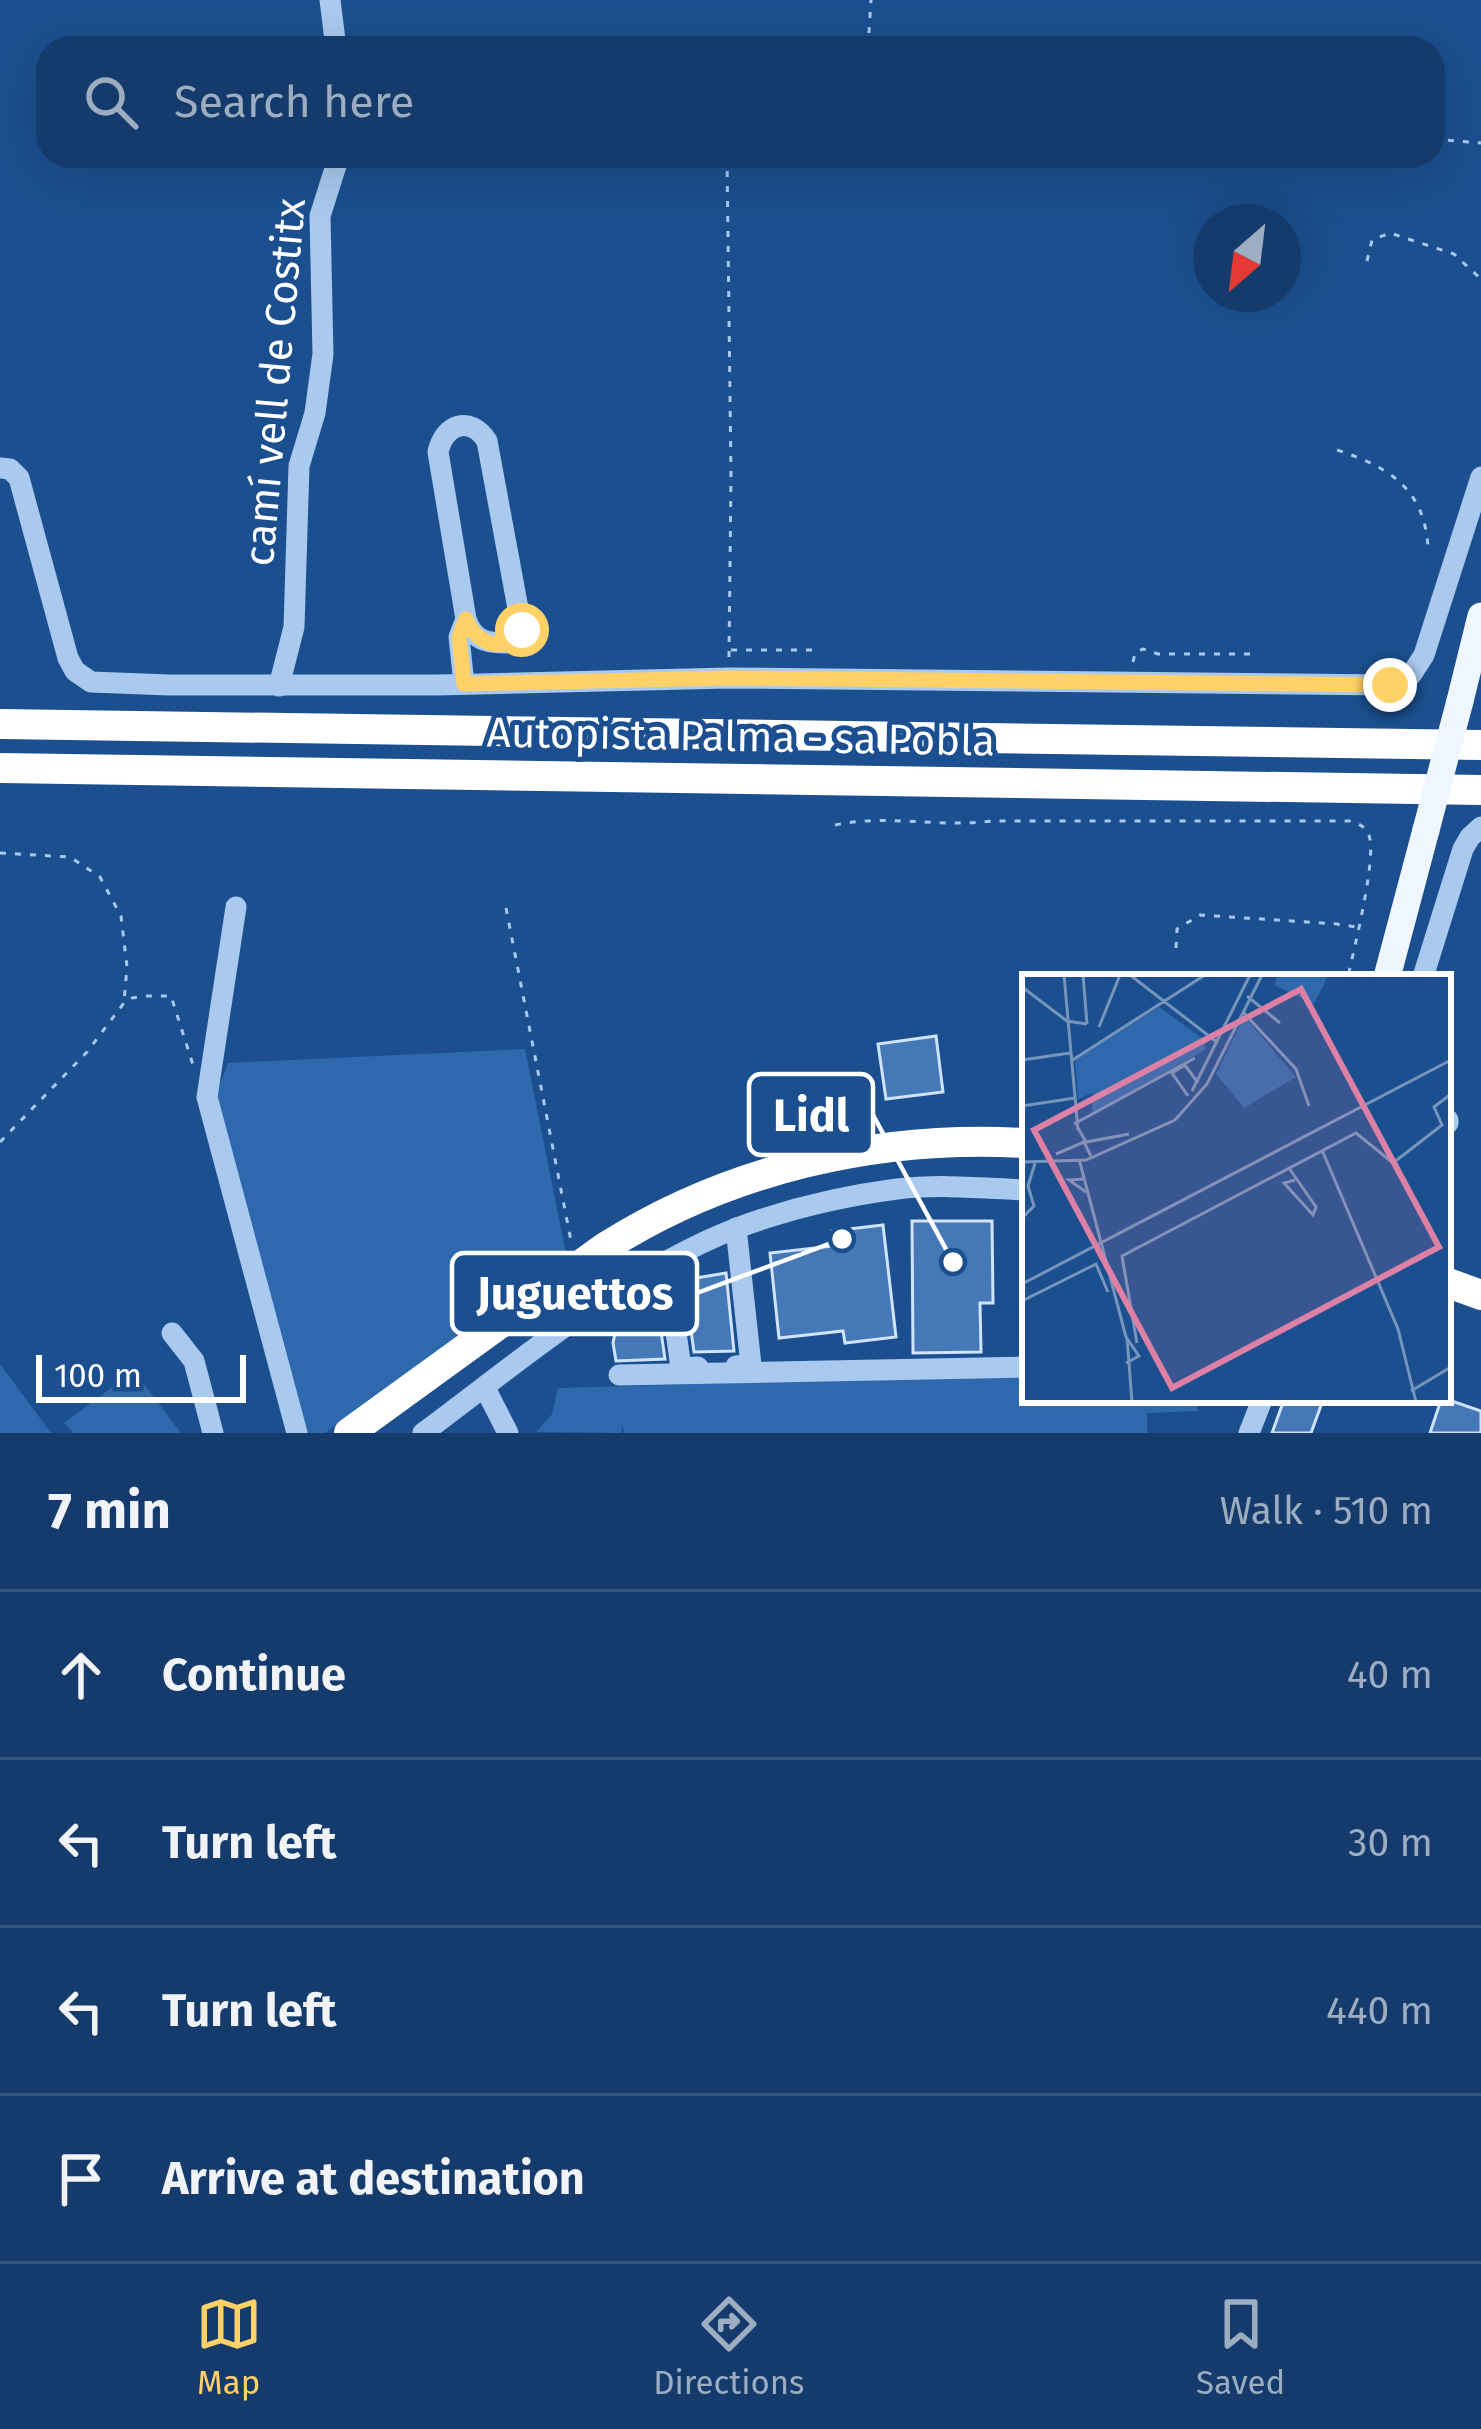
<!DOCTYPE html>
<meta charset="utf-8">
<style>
body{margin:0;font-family:"Fira Sans",sans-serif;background:#1d4271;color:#f1f3f6}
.compass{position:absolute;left:1193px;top:204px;width:108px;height:108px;border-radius:50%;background:#143b6b;box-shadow:0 12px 48px #0002;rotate:208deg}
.scale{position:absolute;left:36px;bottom:30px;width:210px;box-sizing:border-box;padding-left:12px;border:6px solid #fff;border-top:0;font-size:33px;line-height:42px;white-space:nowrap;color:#fff;-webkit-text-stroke:9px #1b4f8f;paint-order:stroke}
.stop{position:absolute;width:36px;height:36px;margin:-27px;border:9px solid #ffd166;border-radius:50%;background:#fff}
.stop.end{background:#ffd166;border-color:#fff;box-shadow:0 3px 12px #0008}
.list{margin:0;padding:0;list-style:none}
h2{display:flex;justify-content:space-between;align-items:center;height:156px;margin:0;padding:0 48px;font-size:51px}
h2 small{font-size:39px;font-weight:400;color:#9dadc1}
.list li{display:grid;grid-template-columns:78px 1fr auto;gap:36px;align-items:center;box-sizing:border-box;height:168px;padding:0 48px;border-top:3px solid #33557e}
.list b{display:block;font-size:45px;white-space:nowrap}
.list em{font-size:39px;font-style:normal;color:#9dadc1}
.icon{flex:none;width:66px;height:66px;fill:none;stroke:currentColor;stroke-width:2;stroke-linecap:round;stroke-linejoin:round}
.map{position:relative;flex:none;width:1481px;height:1433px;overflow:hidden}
.search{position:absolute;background:#143b6b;box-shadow:0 12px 48px #0002;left:36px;right:36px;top:36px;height:132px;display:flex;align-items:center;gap:30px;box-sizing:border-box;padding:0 42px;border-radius:36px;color:#9dadc1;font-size:45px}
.sheet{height:828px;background:#143b6b}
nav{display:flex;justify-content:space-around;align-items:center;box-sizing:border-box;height:168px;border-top:3px solid #33557e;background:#143b6b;font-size:33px;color:#9dadc1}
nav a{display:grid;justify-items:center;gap:6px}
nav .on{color:#ffd166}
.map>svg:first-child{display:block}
</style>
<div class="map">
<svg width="1481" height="1433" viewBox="0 0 1481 1433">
<rect width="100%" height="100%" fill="#1b4f8f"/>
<!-- green -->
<g fill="#2e69ad">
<polygon points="525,1049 567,1258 325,1433 307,1433 215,1097 228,1063"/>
<polygon points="0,1364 51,1433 0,1433"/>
<polygon points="134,1371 181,1433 73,1433 64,1423"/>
<polygon points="1025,1375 1025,1400 1196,1400 1198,1411 1147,1413 1147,1433 624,1433 622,1422 622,1433 536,1432 552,1414 558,1388"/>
</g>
<!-- building -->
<g fill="#4478b7" stroke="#cfe3fa" stroke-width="3">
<polygon points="936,1036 943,1092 886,1099 878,1044"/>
<polygon points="912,1221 992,1221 993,1303 980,1303 981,1352 913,1353"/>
<polygon points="883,1225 896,1337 845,1343 843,1331 779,1338 770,1253 833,1246 832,1231"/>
<polygon points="726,1273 734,1351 694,1352 684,1280"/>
<polygon points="657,1304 665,1359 616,1361 613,1343 617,1324 642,1306"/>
<polygon points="1284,1400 1323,1400 1311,1433 1272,1433"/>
<polygon points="1441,1400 1449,1400 1481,1411 1481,1433 1430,1433"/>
</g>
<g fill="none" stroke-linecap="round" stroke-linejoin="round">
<!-- path -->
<g stroke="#a9c9ee" stroke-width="3" stroke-dasharray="6 9" stroke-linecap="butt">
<polyline points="868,48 871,0"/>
<polyline points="1433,139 1481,143"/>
<polyline points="727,156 731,475 729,658"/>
<polyline points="1367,261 1372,240 1390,233 1454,254 1481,279"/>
<path d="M1337,450C1389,467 1425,489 1428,548"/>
<polyline points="731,650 814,650"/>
<polyline points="1133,662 1135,653 1143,649 1158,654 1257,654"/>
<path d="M835,825C887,814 940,828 992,821H1353C1360,825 1365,827 1368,833C1379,852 1353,952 1348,977"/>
<polyline points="0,853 70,857 100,877 121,916 127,967 124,1002"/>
<polyline points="506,908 572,1246"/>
<polyline points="1176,948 1177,929 1200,915 1337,924 1356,927"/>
<polyline points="0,1142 87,1052 124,1003 132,998 147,996 171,996 194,1068"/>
</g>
<!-- minor -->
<g stroke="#a9c9ee" stroke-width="21">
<polyline points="330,0 336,48"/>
<polyline points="0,468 10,469 19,478 68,658 75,671 91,682 169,685 437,685 729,678 1390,685 1411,675 1424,655 1481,477"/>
<path d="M464,684L459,637L466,619L438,452C444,424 470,415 487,441L522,630L512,643C489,643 474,643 466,619"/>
<polyline points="279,686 294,627 299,466 315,413 323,354 320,216 339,156"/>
<polyline points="236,907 207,1097 297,1433"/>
<polyline points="1423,977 1463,849 1470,837 1481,827"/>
<polyline points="1448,1120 1448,1123"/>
<polyline points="666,1261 681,1368 698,1367"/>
<polyline points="172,1333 194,1361 213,1433"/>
<polyline points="736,1366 751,1365 736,1228"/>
<polyline points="619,1375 1025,1367"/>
<polyline points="485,1388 508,1433"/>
<path d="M423,1433C519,1362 625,1271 737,1228C788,1209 843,1196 897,1189C939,1184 983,1188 1025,1190"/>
<polyline points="1249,1433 1262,1400"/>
</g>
<!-- major -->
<g stroke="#f0f6ff" stroke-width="27">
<polyline points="1460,701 1481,616"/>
<polyline points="1387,977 1426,830"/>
</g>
<!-- highway -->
<g stroke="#fff" stroke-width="30">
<polyline points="0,724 1481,745"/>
<polyline points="0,768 1481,790"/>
<polyline points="1448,1283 1481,1295"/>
<path d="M349,1433L604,1248C729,1168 878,1135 1025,1143"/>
</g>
<!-- major-bridge -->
<polyline stroke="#f0f6ff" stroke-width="27" points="1426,830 1460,701"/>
</g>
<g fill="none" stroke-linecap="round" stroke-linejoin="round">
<!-- route -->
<path stroke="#ffd166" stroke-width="15" d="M522,630C508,656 475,644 466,619L459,637L464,684L729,678L1390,685"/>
</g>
<g text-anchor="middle" stroke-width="10" stroke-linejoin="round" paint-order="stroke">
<!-- street labels -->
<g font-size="42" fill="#fff" stroke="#1b4f8f">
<text transform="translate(274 382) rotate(-85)" y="15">camí vell de Costitx</text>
<text transform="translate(741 736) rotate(1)" y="15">Autopista Palma - sa Pobla</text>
</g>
</g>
<!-- overview -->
<g transform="translate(1022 974)">
<rect width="429" height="429" fill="#1b4f8f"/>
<path d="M256,1H298L305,4L292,30L252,11ZM137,33L183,66V76L70,140V119L56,125L53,85ZM222,42L274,103L222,134L194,100Z" fill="#2e69ad"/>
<path fill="none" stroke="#7695bc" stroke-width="3" d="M42,1L56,156M61,1L65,50M108,1L196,69M0,13L45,47L65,50M225,22L258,49M221,38L274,95L287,132M77,53L98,1M0,86L48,79M49,87L183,1M170,117L228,1M166,122L150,99L163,91L176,109M0,132L53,124M52,150L173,84M56,154L64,168L107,160M300,176L376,355L394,428M34,180L62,168L69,182M57,185L104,363L117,382L104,389M0,188L64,186L153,146L185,110L240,1M267,194L294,233L291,241L262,209L273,206M63,205L47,206L64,218M0,244L12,232L6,212L14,186M0,310L429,86M0,327L74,290L86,318M105,364L110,428M115,369L100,282L334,159L371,189L420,151L412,133L429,120M389,417L429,393"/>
<path fill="#dd80a5" fill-opacity="0.15" stroke="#dd80a5" stroke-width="6" d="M279,15L417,273L150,414L12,156Z"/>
<rect width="429" height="429" fill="none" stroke="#fff" stroke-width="6"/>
</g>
<!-- callouts -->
<path fill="none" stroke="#fff" stroke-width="4.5" d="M953 1262L873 1115M842 1239L697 1293"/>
<g fill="#fff" stroke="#1b4f8f" stroke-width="4.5">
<circle cx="953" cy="1262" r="12"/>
<circle cx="842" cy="1239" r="12"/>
</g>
<g fill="#1b4f8f" stroke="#fff" stroke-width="4.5">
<rect x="749" y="1074" width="124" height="81" rx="12"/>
<rect x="452" y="1253" width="245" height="81" rx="12"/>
</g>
<g font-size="45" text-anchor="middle" font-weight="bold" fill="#fff">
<text x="811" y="1131">Lidl</text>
<text x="575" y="1309">Juguettos</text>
</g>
</svg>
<svg class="compass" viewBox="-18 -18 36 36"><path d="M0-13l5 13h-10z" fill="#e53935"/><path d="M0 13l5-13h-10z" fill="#9dadc1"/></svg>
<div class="scale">100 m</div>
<div class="stop" style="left:522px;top:630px"></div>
<div class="stop end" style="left:1390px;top:685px"></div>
<div class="search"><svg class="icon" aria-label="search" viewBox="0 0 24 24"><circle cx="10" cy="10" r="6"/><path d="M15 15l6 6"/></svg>Search here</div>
</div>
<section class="sheet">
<h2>7 min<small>Walk · 510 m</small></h2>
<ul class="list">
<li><svg class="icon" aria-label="ahead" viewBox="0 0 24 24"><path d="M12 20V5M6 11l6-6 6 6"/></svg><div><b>Continue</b></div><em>40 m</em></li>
<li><svg class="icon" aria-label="left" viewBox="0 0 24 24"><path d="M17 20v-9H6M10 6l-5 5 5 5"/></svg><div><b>Turn left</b></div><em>30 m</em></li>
<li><svg class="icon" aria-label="left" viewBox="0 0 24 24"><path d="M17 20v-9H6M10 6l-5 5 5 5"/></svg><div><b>Turn left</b></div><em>440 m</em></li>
<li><svg class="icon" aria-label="arrive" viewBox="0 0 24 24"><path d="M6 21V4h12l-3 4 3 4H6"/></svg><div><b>Arrive at destination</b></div></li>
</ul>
</section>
<nav>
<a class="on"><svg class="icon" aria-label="map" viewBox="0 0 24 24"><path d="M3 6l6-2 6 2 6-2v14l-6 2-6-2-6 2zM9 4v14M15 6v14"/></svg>Map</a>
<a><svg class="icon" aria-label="directions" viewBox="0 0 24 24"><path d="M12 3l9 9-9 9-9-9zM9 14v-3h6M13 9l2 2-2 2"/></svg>Directions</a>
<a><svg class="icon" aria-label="saved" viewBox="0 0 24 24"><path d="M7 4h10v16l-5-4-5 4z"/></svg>Saved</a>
</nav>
